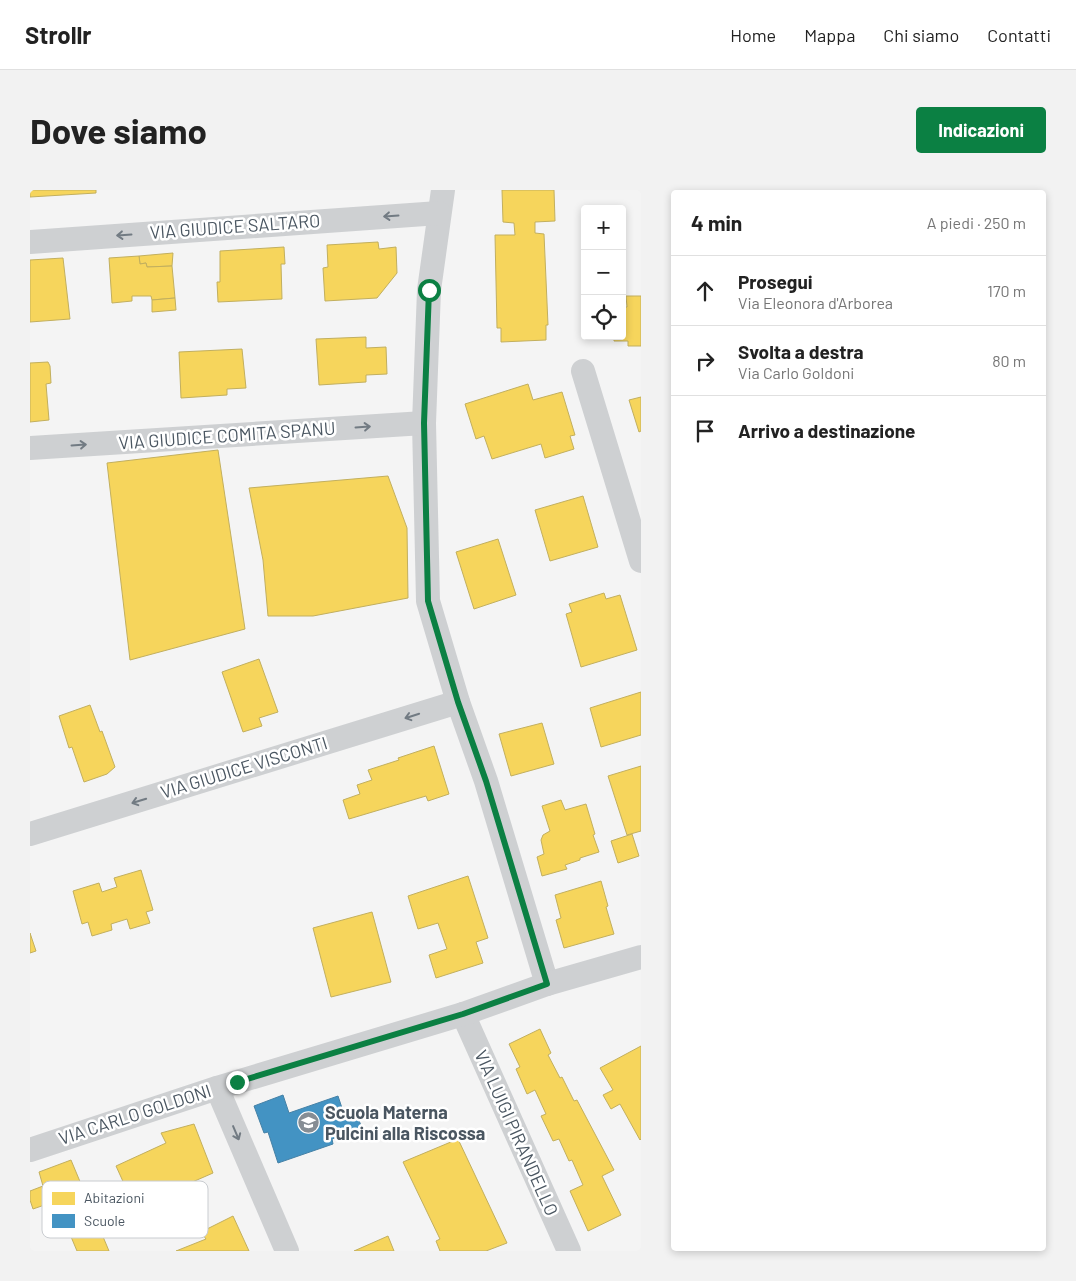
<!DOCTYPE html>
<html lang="it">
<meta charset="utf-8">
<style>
body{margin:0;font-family:Barlow,sans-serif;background:#f2f2f2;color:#222}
.controls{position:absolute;right:15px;top:15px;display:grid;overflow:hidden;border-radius:5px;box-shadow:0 2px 8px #0003}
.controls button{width:45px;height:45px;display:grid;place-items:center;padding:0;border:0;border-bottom:1px solid #e0e0e0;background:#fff;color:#222;font:25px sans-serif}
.stop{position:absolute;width:15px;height:15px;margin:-11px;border:4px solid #0b8043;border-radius:50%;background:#fff}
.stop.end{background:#0b8043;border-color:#fff;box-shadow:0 1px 5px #0008}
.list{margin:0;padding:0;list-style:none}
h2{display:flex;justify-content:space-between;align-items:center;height:65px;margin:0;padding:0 20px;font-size:21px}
h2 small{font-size:16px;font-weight:400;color:#767676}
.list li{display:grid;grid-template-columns:32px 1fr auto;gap:15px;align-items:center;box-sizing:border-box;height:70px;padding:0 20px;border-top:1px solid #e0e0e0}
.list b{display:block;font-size:19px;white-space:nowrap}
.list p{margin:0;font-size:16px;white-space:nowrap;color:#767676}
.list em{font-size:16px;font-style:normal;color:#767676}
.icon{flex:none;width:28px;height:28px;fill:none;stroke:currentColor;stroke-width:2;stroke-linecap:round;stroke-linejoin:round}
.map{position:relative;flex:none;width:611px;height:1061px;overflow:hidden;border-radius:5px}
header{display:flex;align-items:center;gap:30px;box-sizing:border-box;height:70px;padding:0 25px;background:#fff;border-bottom:1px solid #e0e0e0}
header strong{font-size:24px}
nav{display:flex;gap:28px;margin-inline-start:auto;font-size:18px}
.intro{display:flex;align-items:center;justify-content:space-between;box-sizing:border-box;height:120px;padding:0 30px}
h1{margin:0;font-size:35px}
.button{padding:12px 22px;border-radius:5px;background:#0b8043;color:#fff;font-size:18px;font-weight:700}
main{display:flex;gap:30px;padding:0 30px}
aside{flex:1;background:#fff;border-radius:5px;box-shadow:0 2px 8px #0003}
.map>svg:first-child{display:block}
</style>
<header>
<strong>Strollr</strong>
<nav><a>Home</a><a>Mappa</a><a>Chi siamo</a><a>Contatti</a></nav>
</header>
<div class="intro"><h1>Dove siamo</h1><a class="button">Indicazioni</a></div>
<main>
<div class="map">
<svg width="611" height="1061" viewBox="0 0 611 1061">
<rect width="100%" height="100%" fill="#f4f4f4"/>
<!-- homes -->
<g fill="#f6d55c" stroke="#c2af5e">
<polygon points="0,0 66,0 66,3 0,7"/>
<polygon points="472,0 524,0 525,31 505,32 505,43 514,44 518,135 516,135 516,150 471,152 471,138 467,138 465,45 485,45 484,33 473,32"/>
<polygon points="348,52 349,59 366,57 367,83 347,108 295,111 293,78 298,77 297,55"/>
<polygon points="254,57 255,74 251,74 252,109 188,112 187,92 190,92 190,61"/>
<polygon points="143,63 142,76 117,77 116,73 110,74 109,66"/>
<polygon points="109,66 110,74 116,73 117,77 142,76 145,108 122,110 121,106 102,106 102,111 82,113 79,68"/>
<polygon points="33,68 40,129 0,132 0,70"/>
<polygon points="596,106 611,106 611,156 598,156 598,151 584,151 584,146 592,146 592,117 597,117"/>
<polygon points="145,108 146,120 122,122 122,110"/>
<polygon points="336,147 336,158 356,157 357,184 336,185 336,192 289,195 286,149"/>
<polygon points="212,159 216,198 197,199 197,205 151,208 149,162"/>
<polygon points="18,172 20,176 21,193 16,194 19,230 0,232 0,173"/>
<polygon points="498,194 503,210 532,202 545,245 540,246 544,259 515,268 511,254 462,269 454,246 446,249 435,214"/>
<polygon points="611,207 611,241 609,242 599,210"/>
<polygon points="188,260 215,439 100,470 77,273"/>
<polygon points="358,286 377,338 378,408 283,426 238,426 233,370 219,298"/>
<polygon points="553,306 568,357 520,371 505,320"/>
<polygon points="468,349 486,405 444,419 426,362"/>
<polygon points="574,403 576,409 590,405 607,460 551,477 536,424 542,422 539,414"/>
<polygon points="229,469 248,522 229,528 232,536 213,542 192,482"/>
<polygon points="611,502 611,545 571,557 560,518"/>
<polygon points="60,515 70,542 72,541 85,577 77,584 54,592 42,557 39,558 29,526"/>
<polygon points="512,533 524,574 481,586 469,544"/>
<polygon points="404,556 419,604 398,611 396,606 319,629 313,610 330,604 327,595 342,590 338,580 369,570 368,568"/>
<polygon points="611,576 611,641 597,645 578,586"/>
<polygon points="531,610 535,620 556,614 565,644 563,645 569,662 550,668 550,670 535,675 537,679 512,686 507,667 514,664 511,650 513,645 520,641 512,616"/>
<polygon points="602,644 609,666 588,673 581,651"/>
<polygon points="111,680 123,720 116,722 120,733 100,739 97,729 81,734 82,740 62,746 58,732 52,734 43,701 69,693 72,702 87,697 84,688"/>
<polygon points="438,686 458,748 446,752 453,773 406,788 399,765 417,759 408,733 388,739 378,706"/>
<polygon points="571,691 578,716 576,717 584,744 534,758 526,730 531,728 525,705"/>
<polygon points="342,722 361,792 301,807 283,738"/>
<polygon points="0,743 6,761 0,763"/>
<polygon points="510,839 521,863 518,865 530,888 532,887 544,911 547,910 584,980 572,986 591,1025 558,1041 540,1001 553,995 542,970 539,971 529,949 523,951 511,926 516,924 505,900 497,904 486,879 490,877 479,854"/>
<polygon points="611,856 611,949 610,950 590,914 581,919 573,905 583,900 570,878"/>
<polygon points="164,934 183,983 151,997 156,1007 110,1029 86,976 136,953 131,943"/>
<polygon points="428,949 477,1053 456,1061 410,1061 406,1051 410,1049 373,972"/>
<polygon points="41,970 79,1061 47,1061 26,1011 3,1019 0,1010 0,1001 13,996 9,982"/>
<polygon points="203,1026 219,1061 146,1061 176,1049 171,1042"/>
<polygon points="358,1046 364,1061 324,1061"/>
</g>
<!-- schools -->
<polygon fill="#4393c3" stroke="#4581a6" points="253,905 259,923 308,906 315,927 326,923 332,938 302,949 303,954 248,973 238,942 234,943 224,916"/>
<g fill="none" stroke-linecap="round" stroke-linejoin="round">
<!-- street -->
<g stroke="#ced0d2" stroke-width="24">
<polyline points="413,0 399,100 394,233 398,411 428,512 456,591 517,794"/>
<polyline points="0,52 409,23"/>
<polyline points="553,181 611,371"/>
<polyline points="0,258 394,233"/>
<polyline points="0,644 428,512"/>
<polyline points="433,824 539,1061"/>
<polyline points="187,898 257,1061"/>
<polyline points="0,960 187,898 433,824 517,794 611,767"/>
</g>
</g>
<!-- one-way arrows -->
<defs><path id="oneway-shaft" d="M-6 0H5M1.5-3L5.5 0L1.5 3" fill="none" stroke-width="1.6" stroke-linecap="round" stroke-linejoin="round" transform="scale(1.25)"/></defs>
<g stroke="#727b83">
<use href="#oneway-shaft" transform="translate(361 26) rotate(176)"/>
<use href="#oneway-shaft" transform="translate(94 45) rotate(176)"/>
<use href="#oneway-shaft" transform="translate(333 237) rotate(-4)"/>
<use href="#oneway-shaft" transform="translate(49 255) rotate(-4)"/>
<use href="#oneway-shaft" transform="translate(382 526) rotate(162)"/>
<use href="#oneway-shaft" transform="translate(109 611) rotate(163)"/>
<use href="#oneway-shaft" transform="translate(206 943) rotate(67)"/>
</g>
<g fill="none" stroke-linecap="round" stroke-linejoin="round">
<!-- route -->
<polyline stroke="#0b8043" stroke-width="6" points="207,892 433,824 517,794 456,591 428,512 398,411 394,233 399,100"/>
</g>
<!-- icons -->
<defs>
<symbol id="school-disc" viewBox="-11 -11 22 22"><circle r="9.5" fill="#868d94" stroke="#fff"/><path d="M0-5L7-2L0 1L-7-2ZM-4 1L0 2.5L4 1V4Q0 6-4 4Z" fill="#fff"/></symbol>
</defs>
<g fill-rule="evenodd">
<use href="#school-disc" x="266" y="920" width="25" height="25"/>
</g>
<g text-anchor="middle" stroke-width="5" stroke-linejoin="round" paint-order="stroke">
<!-- street labels -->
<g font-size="18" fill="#4a5661" stroke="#fff">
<text transform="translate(205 37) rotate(-4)" y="6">VIA GIUDICE SALTARO</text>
<text transform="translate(197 246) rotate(-4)" y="6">VIA GIUDICE COMITA SPANU</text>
<text transform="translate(214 578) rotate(-17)" y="6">VIA GIUDICE VISCONTI</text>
<text transform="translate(105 925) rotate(-18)" y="6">VIA CARLO GOLDONI</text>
<text transform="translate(486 943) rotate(66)" y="6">VIA LUIGI PIRANDELLO</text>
</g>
<!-- poi labels -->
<g font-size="18" font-weight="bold" fill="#4a5661" stroke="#fff" text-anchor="start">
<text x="295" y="929">Scuola Materna<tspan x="295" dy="21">Pulcini alla Riscossa</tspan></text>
</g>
</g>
<!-- legend -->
<rect x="12" y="991" width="166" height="57" rx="8" fill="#fff" stroke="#c9ccd0" stroke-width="1"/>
<rect x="22" y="1002" width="23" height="13" fill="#f6d55c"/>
<rect x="22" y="1024" width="23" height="14" fill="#4393c3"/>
<g font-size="14" fill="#4a5661">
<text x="54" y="1013">Abitazioni</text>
<text x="54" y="1036">Scuole</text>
</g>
</svg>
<div class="controls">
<button>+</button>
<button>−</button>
<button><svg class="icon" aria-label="locate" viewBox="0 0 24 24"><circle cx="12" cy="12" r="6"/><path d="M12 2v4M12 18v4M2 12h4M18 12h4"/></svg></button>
</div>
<div class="stop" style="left:399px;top:100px"></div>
<div class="stop end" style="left:207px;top:892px"></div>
</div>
<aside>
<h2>4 min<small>A piedi · 250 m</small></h2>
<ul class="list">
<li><svg class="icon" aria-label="ahead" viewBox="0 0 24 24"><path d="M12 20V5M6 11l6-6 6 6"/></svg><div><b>Prosegui</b><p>Via Eleonora d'Arborea</p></div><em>170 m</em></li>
<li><svg class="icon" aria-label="right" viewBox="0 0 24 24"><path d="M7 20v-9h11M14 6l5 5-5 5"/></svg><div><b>Svolta a destra</b><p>Via Carlo Goldoni</p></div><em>80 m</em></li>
<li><svg class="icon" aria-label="arrive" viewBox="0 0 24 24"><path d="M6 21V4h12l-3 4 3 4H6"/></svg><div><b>Arrivo a destinazione</b></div></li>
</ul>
</aside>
</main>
